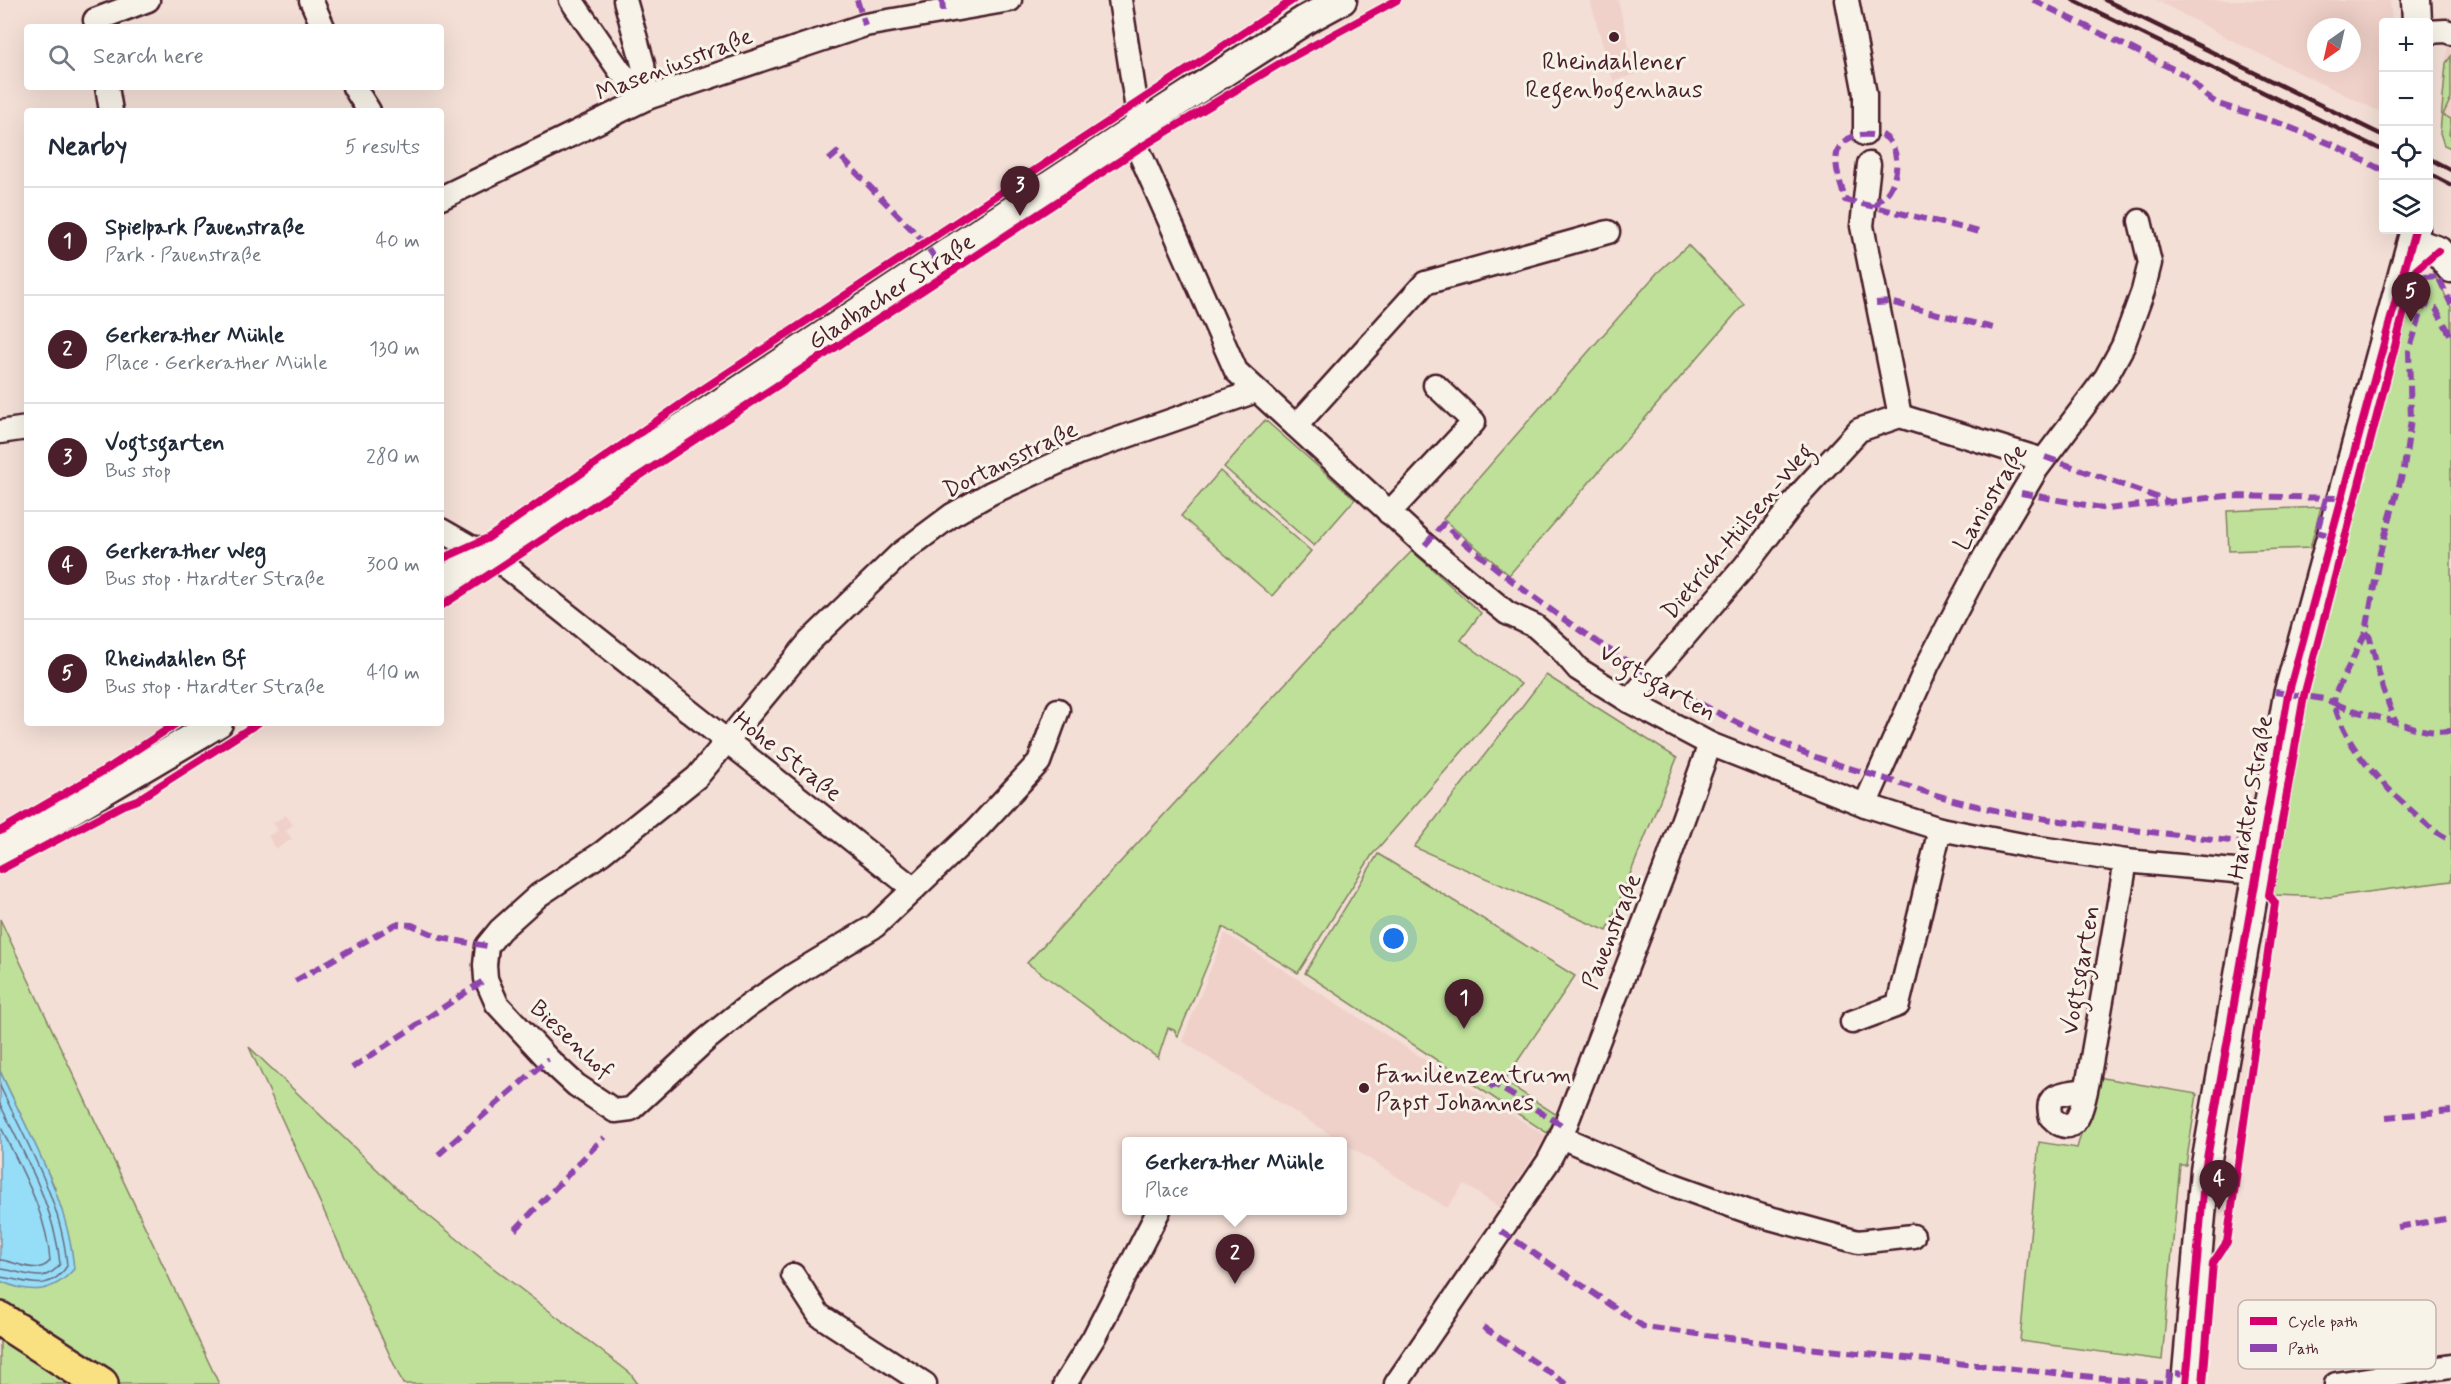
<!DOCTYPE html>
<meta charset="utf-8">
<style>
body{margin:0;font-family:Mynerve,sans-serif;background:#f6f6f7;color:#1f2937}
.controls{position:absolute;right:18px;top:18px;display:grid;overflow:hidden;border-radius:6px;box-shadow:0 6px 24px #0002}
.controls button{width:54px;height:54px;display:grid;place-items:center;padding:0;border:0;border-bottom:2px solid #e0e1e3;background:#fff;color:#1f2937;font:30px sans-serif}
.compass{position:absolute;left:2307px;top:18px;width:54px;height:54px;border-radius:50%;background:#fff;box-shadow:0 6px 24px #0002;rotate:214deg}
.you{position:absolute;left:1394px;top:939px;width:21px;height:21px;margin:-15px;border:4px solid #fff;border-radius:50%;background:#1a73e8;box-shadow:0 0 0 9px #1a73e833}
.badge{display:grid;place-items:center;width:39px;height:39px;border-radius:50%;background:#4a1f2b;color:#fff;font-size:20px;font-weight:700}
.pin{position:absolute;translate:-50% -50px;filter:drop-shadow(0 2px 3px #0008)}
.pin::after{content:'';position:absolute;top:32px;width:21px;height:18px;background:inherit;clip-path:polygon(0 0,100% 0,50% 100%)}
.popup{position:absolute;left:1122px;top:1137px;width:225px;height:78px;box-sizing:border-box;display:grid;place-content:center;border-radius:6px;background:#fff;filter:drop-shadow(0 2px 4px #0005);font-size:20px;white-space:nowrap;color:#747a83}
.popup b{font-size:22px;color:#1f2937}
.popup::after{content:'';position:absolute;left:50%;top:100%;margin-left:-12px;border:12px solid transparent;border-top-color:#fff}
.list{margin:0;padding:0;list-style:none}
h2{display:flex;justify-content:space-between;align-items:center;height:78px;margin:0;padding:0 24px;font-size:26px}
h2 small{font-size:20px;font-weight:400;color:#747a83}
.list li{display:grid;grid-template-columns:39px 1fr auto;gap:18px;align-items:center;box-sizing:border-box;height:108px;padding:0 24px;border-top:2px solid #e0e1e3}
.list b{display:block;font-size:22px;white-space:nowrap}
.list p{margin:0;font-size:20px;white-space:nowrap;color:#747a83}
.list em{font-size:20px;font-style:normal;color:#747a83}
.icon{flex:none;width:33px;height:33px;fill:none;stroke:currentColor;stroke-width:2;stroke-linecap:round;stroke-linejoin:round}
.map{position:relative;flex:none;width:2451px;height:1384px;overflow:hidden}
.search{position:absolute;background:#fff;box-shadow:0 6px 24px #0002;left:24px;top:24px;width:420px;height:66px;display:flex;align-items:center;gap:15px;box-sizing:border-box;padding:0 21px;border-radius:6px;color:#747a83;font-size:22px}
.panel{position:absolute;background:#fff;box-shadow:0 6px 24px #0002;left:24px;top:108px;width:420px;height:618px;border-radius:6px}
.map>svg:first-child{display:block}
</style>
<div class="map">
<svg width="2451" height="1384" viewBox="0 0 2451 1384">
<rect width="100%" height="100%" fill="#f3dfd6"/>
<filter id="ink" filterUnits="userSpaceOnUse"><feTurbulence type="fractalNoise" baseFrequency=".0167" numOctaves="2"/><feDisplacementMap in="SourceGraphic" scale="12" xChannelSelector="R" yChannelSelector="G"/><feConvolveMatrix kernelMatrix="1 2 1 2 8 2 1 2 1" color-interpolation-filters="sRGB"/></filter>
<g filter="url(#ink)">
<!-- built -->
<g fill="#f0d1c9" fill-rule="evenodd">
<polygon points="1590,0 1618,0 1636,74 1613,81"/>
<path d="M2156,0H2390L2392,22H2384L2383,113L2237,43ZM2316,27H2352V63H2316Z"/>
<polygon points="2450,15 2451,15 2451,141 2440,135"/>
<polygon points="286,815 293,825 286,831 292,839 276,849 268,836 278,830 273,823"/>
<polygon points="1225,933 1546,1136 1500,1208 1464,1184 1447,1208 1182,1041"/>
</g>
<!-- green -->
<g fill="#bee099" stroke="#848062" stroke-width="1.5">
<polygon points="2451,56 2451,98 2443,115 2451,119 2449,134 2451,135 2451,148 2444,145 2440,133 2446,63"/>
<polygon points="1688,245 1744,304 1509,575 1443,519 1657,273"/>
<polygon points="2418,277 2436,277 2451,307 2451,881 2330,897 2274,895 2310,687"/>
<polygon points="1265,420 1355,499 1314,546 1224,467"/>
<polygon points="1220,471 1311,551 1272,596 1181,516"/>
<polygon points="2321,507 2310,548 2229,551 2227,511"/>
<polygon points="1412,551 1481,613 1461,640 1521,684 1372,855 1298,973 1223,927 1178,1036 1174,1030 1168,1028 1158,1058 1027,963 1319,647"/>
<polygon points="1546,675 1677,758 1607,931 1414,847"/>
<polygon points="1378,854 1575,976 1504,1081 1557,1115 1547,1133 1305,973"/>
<polygon points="0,919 219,1384 116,1384 0,1303 0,1281 2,1283 55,1188 0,1071"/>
<polygon points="249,1047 408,1199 492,1267 630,1373 638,1384 403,1384"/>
<polygon points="2097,1077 2197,1094 2186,1165 2180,1165 2162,1360 2020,1341 2039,1142 2077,1148"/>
<polygon points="0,1339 72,1384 0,1384"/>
</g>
<!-- water -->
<path fill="#96ddf8" stroke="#7891a6" stroke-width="1.5" d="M0,1071C29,1135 68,1198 74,1269C52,1294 30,1294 0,1281Z"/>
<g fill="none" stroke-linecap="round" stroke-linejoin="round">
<!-- shore -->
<g stroke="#686b7d" stroke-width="1.5">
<path d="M0,1086C27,1144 62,1202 67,1266C48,1295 26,1280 0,1277"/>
<path d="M0,1104C24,1155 55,1207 60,1264C44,1287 21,1270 0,1269"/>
<path d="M0,1125C20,1168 47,1212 50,1261C38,1276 16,1261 0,1260"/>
</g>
<defs>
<g id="minor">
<polyline points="311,0 323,27"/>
<polyline points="571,0 620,71 647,98"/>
<polyline points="625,0 643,64 647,98"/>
<polyline points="1120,0 1136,103 1138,149 1236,371 1425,545 1507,613 1535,626 1559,647 1578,669 1629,701 1710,744 1865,805 1940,829 2033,847 2126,861 2256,873"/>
<polyline points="1847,0 1865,94 1865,134"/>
<polyline points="95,20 148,0"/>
<polyline points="2428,32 2446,31 2451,33"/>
<polyline points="107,87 111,111"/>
<polyline points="354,87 369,111"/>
<polyline points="1869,164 1862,226 1900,416"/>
<polyline points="441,198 647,98 865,25 1010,0"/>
<polyline points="1296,426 1425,283 1608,232"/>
<polyline points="0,432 27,428"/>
<polyline points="1389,513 1474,422 1435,385"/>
<polyline points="441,530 469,546 488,552 914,889"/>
<polyline points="1629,701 1745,566 1802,492 1859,430 1900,416 2043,460"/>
<polyline points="1058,710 1039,762 977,829 875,926 792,976 744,1009 707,1039 631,1109 615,1111 576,1085 548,1059 497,1004 486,979 485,965 487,946 500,930 539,895 602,853 697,777 809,642 901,553 952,515 991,493 1081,452 1256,391"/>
<polyline points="1865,805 1928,664 1985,556 2036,470 2106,377 2123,346 2143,291 2150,263 2140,221"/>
<polyline points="1852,1022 1898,1005 1940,829"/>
<path d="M2086,1089C2073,1095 2042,1088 2051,1117C2078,1146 2084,1099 2088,1081L2126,861"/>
<polyline points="1561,1137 1657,1179 1755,1214 1858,1242 1913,1236"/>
<polyline points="793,1275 819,1315 925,1384"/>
<polyline points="1065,1384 1094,1337 1159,1210"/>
<polyline points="1396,1384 1548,1162 1561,1137 1665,869 1710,744"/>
<polyline points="2336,1384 2451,1366"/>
</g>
<g id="tertiary">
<polyline points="2416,0 2417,22"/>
<polyline points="2413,242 2438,251 2451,268"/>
<polyline points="441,583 713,408 1137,128 1305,20 1342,0"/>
<polyline points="0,852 218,723"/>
<polyline points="2186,1384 2205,1170 2288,695 2415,230"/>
</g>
<polyline id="primary" points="0,1319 101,1384"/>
</defs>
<!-- minor casing -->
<use href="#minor" stroke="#4a1f2b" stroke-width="27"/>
<!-- tertiary casing -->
<use href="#tertiary" stroke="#4a1f2b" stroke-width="33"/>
<!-- primary casing -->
<use href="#primary" stroke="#4a1f2b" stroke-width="38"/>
<!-- minor -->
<use href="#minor" stroke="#f7f3e8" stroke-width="22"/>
<!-- tertiary -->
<use href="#tertiary" stroke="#f7f3e8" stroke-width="28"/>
<!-- primary -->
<use href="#primary" stroke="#f9e181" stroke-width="33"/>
<!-- rail -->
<g stroke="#4a1f2b" stroke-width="4.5">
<polyline points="2073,0 2384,151"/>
<polyline points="2105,0 2384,136"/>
<polyline points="2428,158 2451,170"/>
<polyline points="2428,173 2451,185"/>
</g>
<!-- quiet -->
<g stroke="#8e44ad" stroke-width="6" stroke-dasharray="12 6" stroke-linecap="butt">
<polyline points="857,0 865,25"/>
<polyline points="942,0 943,11"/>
<polyline points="2033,0 2185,75 2206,96 2218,104 2279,123 2333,145 2384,171"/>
<path d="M1872,135C1863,134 1856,135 1848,139C1826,151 1841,182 1845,200L1980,232"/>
<polyline points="829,160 837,153 924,242 937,261"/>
<path d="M1875,207C1878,199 1886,196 1890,189C1900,171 1900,141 1878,133"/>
<polyline points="2424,277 2438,276 2451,304"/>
<polyline points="1876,303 1890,302 1997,329"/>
<polyline points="2045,457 2170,502 2227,496 2343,498"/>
<polyline points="2021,493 2107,509 2167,502"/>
<polyline points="2326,498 2317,532 2332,536"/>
<path d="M1425,545L1443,524C1551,618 1671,698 1805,753C1831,763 1859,771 1886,779C1930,794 1976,808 2022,815C2093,827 2166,833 2238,842"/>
<polyline points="2366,632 2370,638 2383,689 2395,721"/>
<polyline points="2275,692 2325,699 2334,703 2335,694 2366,632 2380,553 2404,468 2411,420 2409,351 2424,304 2436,309 2451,336"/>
<path d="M2451,731C2425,734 2415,727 2392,721C2372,715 2353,712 2334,703C2346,749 2380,782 2414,813C2426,823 2436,834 2451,840"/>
<polyline points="295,981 396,924 412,925 441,938 487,946"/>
<polyline points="352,1068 486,979"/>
<polyline points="1490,1088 1494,1084 1565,1127"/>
<polyline points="2386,1117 2451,1111"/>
<polyline points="438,1155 548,1059"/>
<polyline points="2205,1170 2237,1174 2237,1178"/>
<polyline points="2398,1227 2451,1218"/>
<polyline points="515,1230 604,1137"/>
<polyline points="1501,1231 1644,1327 1798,1347 2162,1384"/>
<polyline points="1483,1327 1567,1384"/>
<polyline points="2168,1384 2169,1373 2191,1374"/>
</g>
<defs>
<g id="cycleway">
<polyline points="441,559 488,538 700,391 1293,0"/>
<polyline points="441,606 1138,149 1279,64 1397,0"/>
<polyline points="0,831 110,767 177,723"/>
<polyline points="0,870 123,805 137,800 258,723"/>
<polyline points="2186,1384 2205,1170 2288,695 2415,230"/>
<polyline points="2203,1384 2213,1263 2227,1242 2275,903 2269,895 2304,696 2413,277 2416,270 2438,251"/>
</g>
</defs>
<!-- cycleway casing -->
<use href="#cycleway" stroke="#f7f3e8" stroke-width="11"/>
<!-- cycleway -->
<use href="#cycleway" stroke="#d6006c" stroke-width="8"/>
</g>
</g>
<!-- markers -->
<g fill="#4a1f2b" stroke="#f7f3e8" stroke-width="2">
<circle cx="1614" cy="37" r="6"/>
<circle cx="1364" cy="1088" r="6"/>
</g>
<g text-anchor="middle" stroke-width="6" stroke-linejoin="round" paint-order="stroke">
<!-- poi labels -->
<g font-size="24" fill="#4a1f2b" stroke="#f7f3e8">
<text x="1614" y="69">Rheindahlener<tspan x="1614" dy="28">Regenbogenhaus</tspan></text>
<text x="1376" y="1082" text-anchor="start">Familienzentrum<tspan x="1376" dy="28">Papst Johannes</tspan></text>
</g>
<!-- street labels -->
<g font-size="24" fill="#4a1f2b" stroke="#f7f3e8">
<text transform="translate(674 64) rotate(-21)" y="8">Maseniusstraße</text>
<text transform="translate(891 291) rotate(-33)" y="8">Gladbacher Straße</text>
<text transform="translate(1010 459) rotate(-26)" y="8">Dortansstraße</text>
<text transform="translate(1990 497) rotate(-59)" y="8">Laniostraße</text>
<text transform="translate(1737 531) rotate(-50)" y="8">Dietrich-Hülsen-Weg</text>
<text transform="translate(1658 682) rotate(30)" y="8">Vogtsgarten</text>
<text transform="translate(788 756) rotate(38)" y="8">Hohe Straße</text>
<text transform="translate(2250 797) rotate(-80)" y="8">Hardter Straße</text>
<text transform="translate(1611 931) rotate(-68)" y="8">Pauenstraße</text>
<text transform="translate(2080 970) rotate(-80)" y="8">Vogtsgarten</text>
<text transform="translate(572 1039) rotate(43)" y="8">Biesenhof</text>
</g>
</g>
<!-- legend -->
<rect x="2238" y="1300" width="198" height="69" rx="9" fill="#f7f3e8" stroke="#c3b3af" stroke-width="1.5"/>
<rect x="2250" y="1317" width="27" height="8" fill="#d6006c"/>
<rect x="2250" y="1344" width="27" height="8" fill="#8e44ad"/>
<g font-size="16" fill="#4a1f2b">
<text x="2288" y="1327">Cycle path</text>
<text x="2288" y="1354">Path</text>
</g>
</svg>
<div class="controls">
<button>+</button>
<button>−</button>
<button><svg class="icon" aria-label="locate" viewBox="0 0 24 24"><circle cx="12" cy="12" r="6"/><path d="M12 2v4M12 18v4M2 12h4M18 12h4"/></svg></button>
<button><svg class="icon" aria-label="layers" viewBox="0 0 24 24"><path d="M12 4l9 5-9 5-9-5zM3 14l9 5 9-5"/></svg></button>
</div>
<svg class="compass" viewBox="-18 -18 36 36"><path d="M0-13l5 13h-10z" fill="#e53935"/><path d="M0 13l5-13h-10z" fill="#747a83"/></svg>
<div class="you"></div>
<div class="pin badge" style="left:1464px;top:1029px">1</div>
<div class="pin badge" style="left:1235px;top:1284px">2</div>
<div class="popup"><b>Gerkerather Mühle</b>Place</div>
<div class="pin badge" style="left:1020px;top:216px">3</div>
<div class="pin badge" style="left:2219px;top:1210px">4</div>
<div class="pin badge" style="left:2411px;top:322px">5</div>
<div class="search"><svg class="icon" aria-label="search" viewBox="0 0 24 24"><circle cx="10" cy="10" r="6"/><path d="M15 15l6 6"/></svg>Search here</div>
<section class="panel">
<h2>Nearby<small>5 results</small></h2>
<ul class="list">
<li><span class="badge">1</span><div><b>Spielpark Pauenstraße</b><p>Park · Pauenstraße</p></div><em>40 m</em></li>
<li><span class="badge">2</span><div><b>Gerkerather Mühle</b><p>Place · Gerkerather Mühle</p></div><em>130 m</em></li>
<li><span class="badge">3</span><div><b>Vogtsgarten</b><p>Bus stop</p></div><em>280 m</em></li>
<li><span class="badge">4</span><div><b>Gerkerather Weg</b><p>Bus stop · Hardter Straße</p></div><em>300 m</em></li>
<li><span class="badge">5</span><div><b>Rheindahlen Bf</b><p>Bus stop · Hardter Straße</p></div><em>410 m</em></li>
</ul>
</section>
</div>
